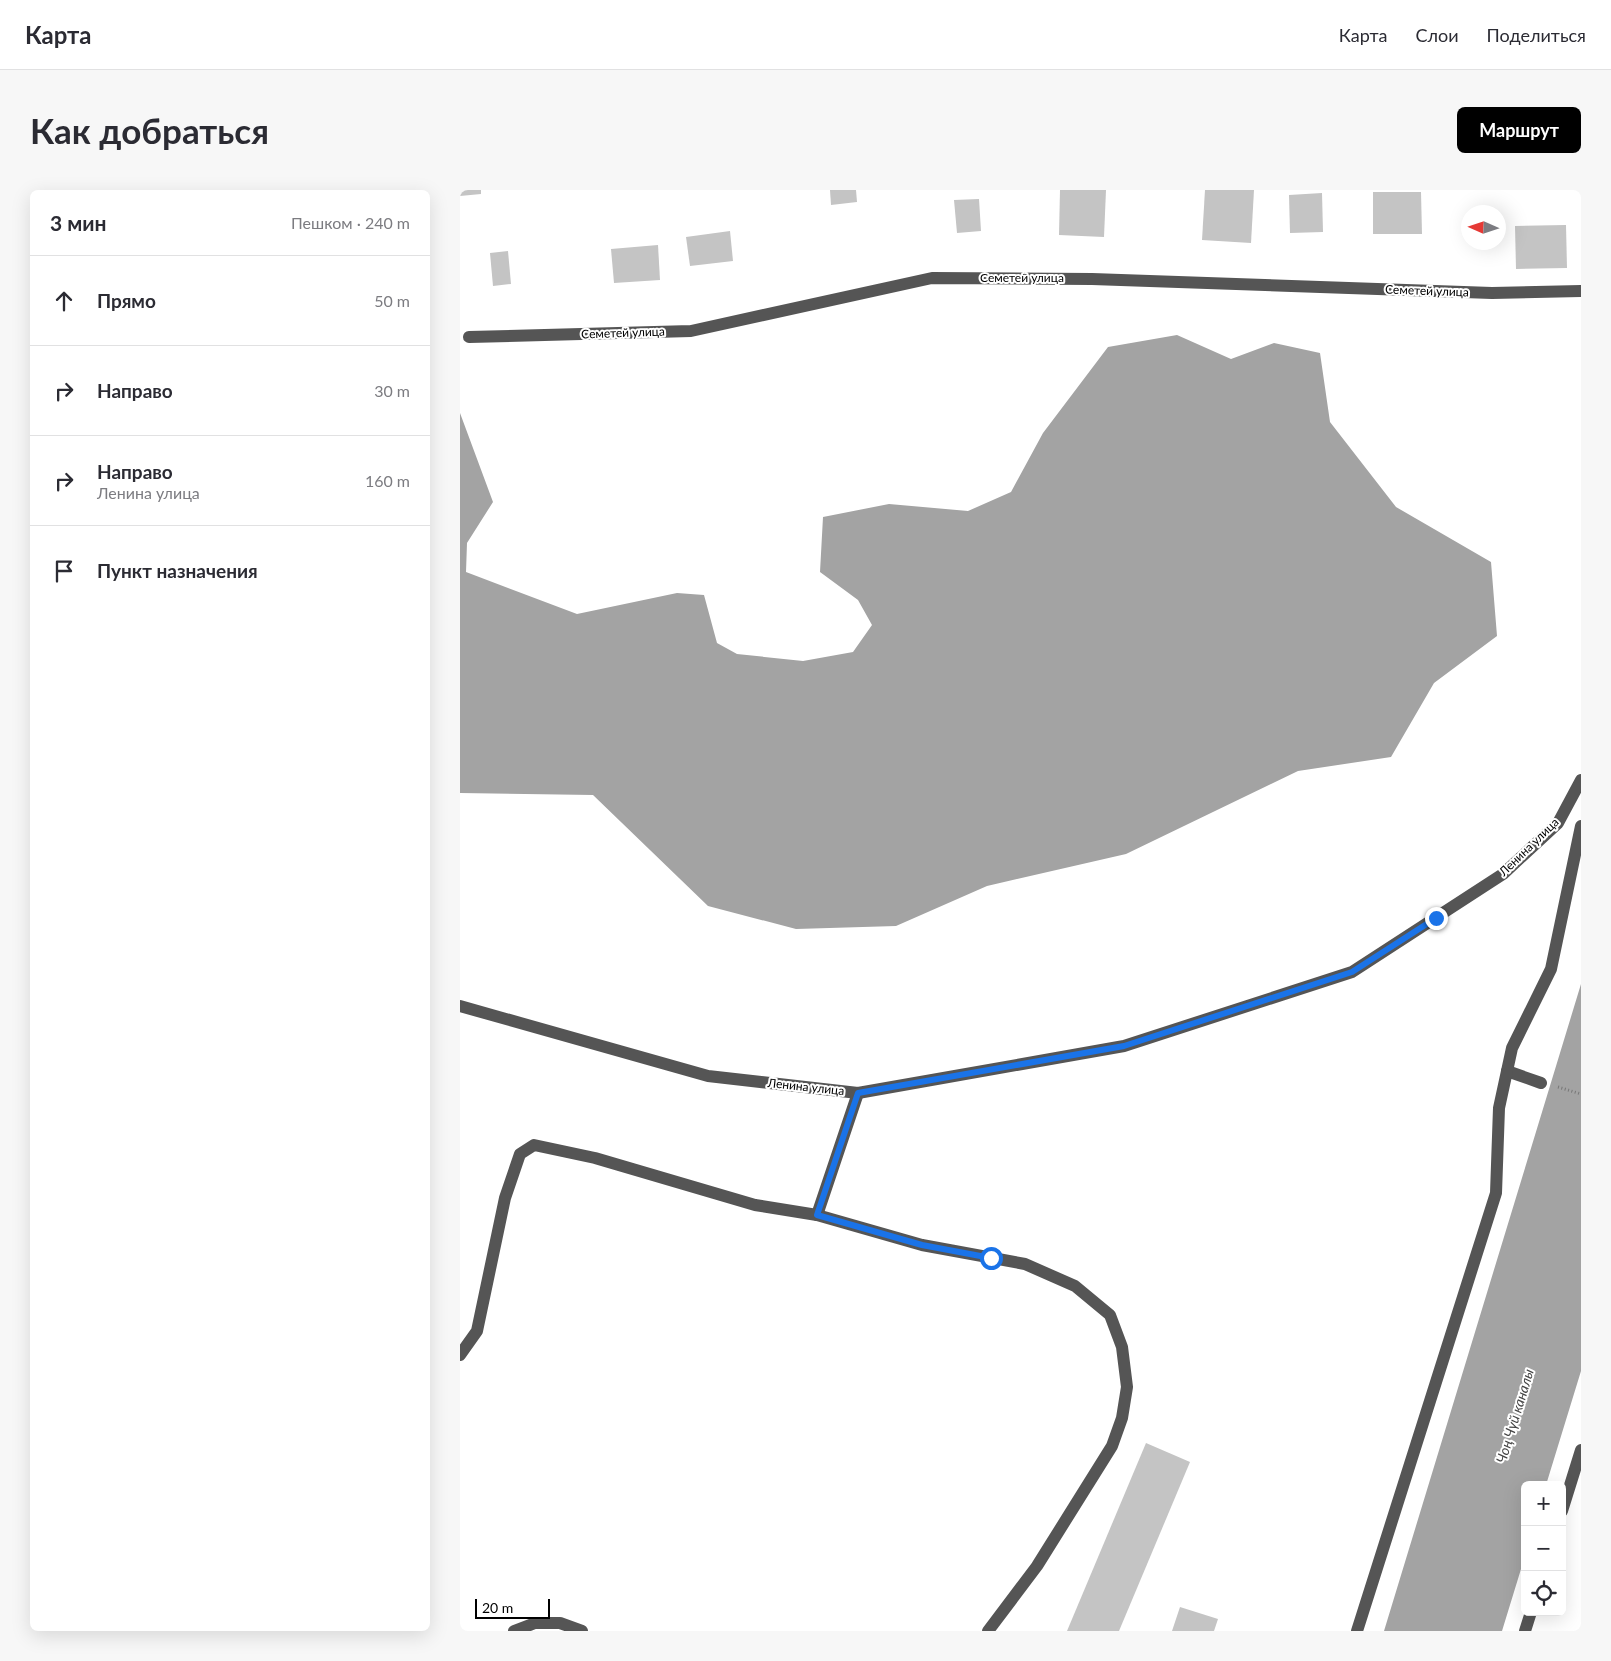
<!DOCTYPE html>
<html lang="ru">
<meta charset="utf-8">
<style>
body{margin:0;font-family:Lato,sans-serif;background:#f7f7f7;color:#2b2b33}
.controls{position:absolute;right:15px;bottom:15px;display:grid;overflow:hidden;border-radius:8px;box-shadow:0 5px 20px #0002}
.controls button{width:45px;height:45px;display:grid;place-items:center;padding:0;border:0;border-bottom:1px solid #e1e1e2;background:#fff;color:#2b2b33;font:25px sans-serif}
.compass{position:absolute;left:1001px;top:15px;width:45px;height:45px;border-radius:50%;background:#fff;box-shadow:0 5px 20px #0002;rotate:273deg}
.scale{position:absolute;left:15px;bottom:12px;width:75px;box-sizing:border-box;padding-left:5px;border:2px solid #000;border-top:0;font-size:14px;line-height:18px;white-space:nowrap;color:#000;-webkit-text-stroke:4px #fff;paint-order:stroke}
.stop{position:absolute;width:15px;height:15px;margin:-11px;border:4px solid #1a73e8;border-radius:50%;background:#fff}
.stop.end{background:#1a73e8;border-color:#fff;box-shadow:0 1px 5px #0008}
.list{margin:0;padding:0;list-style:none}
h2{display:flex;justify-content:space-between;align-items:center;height:65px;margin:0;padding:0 20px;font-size:21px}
h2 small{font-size:16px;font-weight:400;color:#7c7c81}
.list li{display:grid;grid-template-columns:32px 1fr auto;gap:15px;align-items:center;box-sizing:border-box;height:90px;padding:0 20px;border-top:1px solid #e1e1e2}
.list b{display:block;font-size:19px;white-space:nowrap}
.list p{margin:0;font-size:16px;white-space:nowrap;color:#7c7c81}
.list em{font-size:16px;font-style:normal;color:#7c7c81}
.icon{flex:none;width:28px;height:28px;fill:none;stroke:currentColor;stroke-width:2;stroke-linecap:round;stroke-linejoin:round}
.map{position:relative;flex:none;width:1121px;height:1441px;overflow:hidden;border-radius:8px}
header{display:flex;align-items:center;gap:30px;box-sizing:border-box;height:70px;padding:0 25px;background:#fff;border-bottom:1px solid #e1e1e2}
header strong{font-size:24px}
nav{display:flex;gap:28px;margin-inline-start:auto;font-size:18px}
.intro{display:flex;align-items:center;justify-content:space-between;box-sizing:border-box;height:120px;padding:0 30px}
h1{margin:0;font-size:35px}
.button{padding:12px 22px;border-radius:8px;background:#000;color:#fff;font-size:18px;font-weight:700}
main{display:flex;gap:30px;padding:0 30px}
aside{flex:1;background:#fff;border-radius:8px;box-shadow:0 5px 20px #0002}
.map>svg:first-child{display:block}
</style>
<header>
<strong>Карта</strong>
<nav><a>Карта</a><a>Слои</a><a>Поделиться</a></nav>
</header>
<div class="intro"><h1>Как добраться</h1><a class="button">Маршрут</a></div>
<main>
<aside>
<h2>3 мин<small>Пешком · 240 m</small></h2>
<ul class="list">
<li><svg class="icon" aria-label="ahead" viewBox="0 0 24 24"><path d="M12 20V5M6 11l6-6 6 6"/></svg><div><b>Прямо</b></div><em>50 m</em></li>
<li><svg class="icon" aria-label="right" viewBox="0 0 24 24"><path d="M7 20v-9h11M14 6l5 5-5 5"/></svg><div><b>Направо</b></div><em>30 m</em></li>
<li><svg class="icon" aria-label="right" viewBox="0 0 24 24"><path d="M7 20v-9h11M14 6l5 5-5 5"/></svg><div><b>Направо</b><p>Ленина улица</p></div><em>160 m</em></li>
<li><svg class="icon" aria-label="arrive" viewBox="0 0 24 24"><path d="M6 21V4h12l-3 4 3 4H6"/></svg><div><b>Пункт назначения</b></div></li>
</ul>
</aside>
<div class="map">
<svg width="1121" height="1441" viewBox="0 0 1121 1441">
<rect width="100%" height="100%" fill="#fff"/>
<!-- water -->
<g fill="#a3a3a3">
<polygon points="717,145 771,169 814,153 860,163 870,232 936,317 1031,372 1037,446 974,493 931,567 838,581 666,664 527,696 436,736 336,739 248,716 133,605 0,603 0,223 33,312 7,353 6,382 117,424 217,403 244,405 257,453 277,464 343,471 393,462 412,435 398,410 360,382 363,327 429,314 508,321 551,302 583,243 648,157"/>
<polygon points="1121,794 1121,1181 1086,1295 1065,1295 1065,1366 1042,1441 924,1441"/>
</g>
<!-- building -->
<g fill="#c4c4c4">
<polygon points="0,0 21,0 21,4 0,6"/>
<polygon points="370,0 396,0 397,12 371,15"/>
<polygon points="600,0 646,0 644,47 599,45"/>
<polygon points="745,0 794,0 791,53 742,50"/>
<polygon points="913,2 961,2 962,44 913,44"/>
<polygon points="862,3 863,42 830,43 829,5"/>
<polygon points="519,9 521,41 497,43 494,10"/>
<polygon points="1106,35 1107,78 1056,79 1055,36"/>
<polygon points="270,41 273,71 230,76 226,47"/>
<polygon points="198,55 200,90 154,93 151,59"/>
<polygon points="48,61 51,94 33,96 30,63"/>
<polygon points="686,1253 730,1272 659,1441 607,1441"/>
<polygon points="720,1417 758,1429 754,1441 712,1441"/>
</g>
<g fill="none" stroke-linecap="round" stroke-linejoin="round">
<!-- path -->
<polyline stroke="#777" stroke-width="3" stroke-dasharray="1 2.5" stroke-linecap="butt" points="1098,897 1121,904"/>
<!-- minor -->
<g stroke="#555" stroke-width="12">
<polyline points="9,147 231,141 472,88 632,89 1032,103 1121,101"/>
<polyline points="0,816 248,886 398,903 664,856 892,782 1043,684 1098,633 1121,590"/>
<polyline points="1047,881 1081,893"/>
<polyline points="357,1025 398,903"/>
<polyline points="0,1165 17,1141 45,1008 60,964 74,955 135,968 295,1015 357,1025 462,1055 565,1074 615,1096 650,1125 662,1157 667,1197 662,1228 652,1256 577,1376 528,1441"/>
<polyline points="1102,1321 1121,1260"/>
<polyline points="54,1441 75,1433 100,1433 122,1441"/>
<polyline points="897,1441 1036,1003 1039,918 1052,858 1091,779 1121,636"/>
<polyline points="1065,1441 1071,1422"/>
</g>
</g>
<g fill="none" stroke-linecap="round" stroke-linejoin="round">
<!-- route -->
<polyline stroke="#1a73e8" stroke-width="6" points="531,1068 462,1055 357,1025 398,903 664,856 892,782 976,728"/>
</g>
<g text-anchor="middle" stroke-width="4" stroke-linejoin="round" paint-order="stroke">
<!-- street labels -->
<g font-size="12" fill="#000" stroke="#fff">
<text x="562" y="92">Семетей улица</text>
<text transform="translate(967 101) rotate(2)" y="4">Семетей улица</text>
<text transform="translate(163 143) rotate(-2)" y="4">Семетей улица</text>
<text transform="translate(1069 657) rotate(-44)" y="4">Ленина улица</text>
<text transform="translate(346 897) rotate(6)" y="4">Ленина улица</text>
</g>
<!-- water labels -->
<g font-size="14" font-style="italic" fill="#444" stroke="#fff">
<text transform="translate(1055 1226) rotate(-73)" y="5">Чоң Чүй каналы</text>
</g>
</g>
</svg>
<div class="controls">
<button>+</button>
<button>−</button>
<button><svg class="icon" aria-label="locate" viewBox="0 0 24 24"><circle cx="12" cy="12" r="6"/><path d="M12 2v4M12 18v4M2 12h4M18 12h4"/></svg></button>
</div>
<svg class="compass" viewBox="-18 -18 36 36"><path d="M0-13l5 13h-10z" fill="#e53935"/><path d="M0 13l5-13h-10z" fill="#7c7c81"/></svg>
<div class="scale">20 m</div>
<div class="stop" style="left:531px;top:1068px"></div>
<div class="stop end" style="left:976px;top:728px"></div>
</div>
</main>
